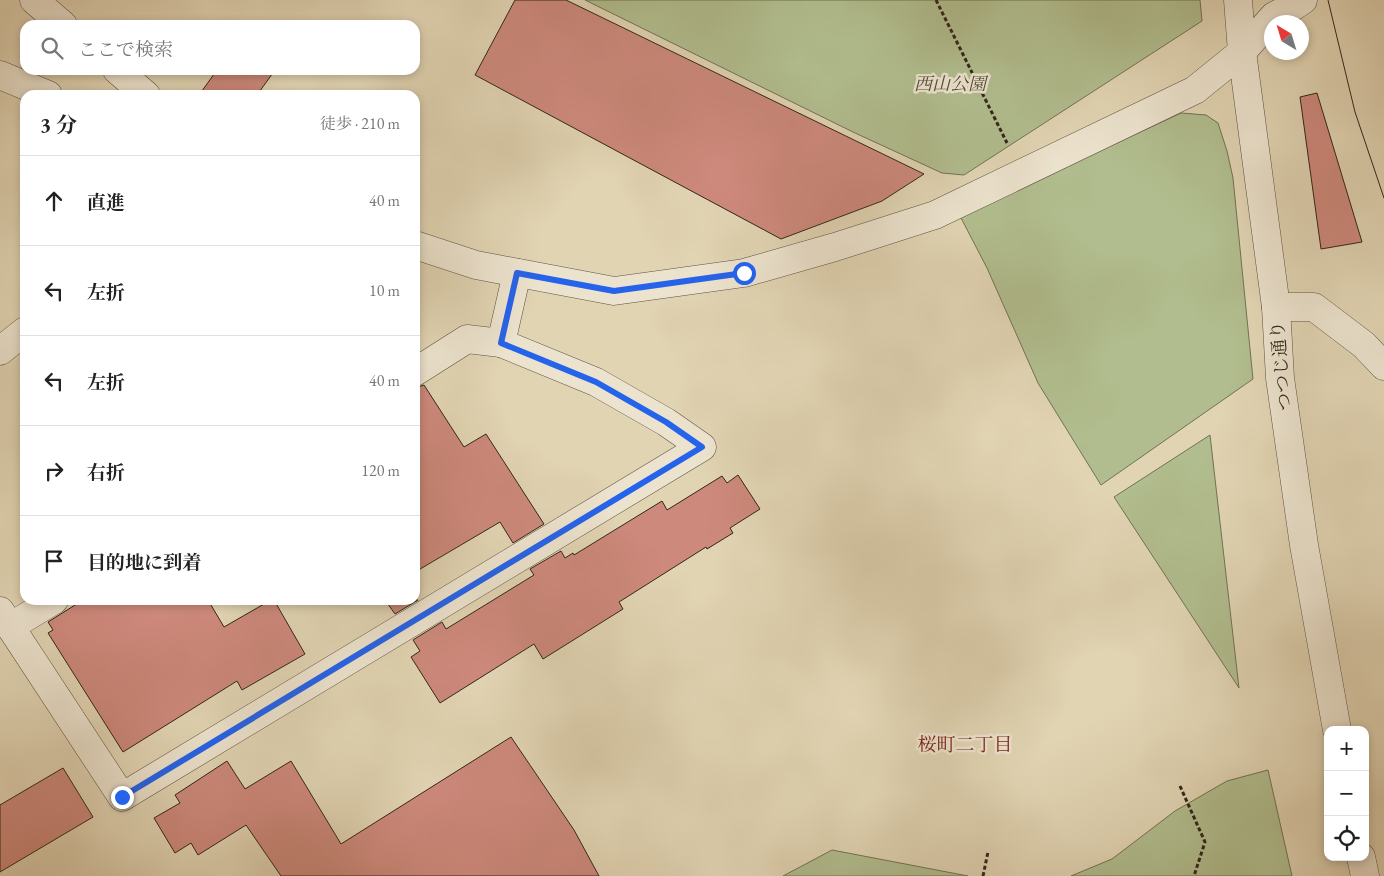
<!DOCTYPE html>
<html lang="ja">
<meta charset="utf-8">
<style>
body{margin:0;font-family:"EB Garamond","Noto Serif JP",serif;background:#f6f6f6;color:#222}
.controls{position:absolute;right:15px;bottom:15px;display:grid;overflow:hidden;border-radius:10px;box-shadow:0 2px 8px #0003}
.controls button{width:45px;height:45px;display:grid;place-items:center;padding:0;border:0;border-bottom:1px solid #e0e0e0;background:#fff;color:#222;font:25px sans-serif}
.compass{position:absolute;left:1264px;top:15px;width:45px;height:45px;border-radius:50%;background:#fff;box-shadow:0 2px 8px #0003;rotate:322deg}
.stop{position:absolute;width:15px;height:15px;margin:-11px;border:4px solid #2563eb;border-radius:50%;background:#fff}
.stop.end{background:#2563eb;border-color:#fff;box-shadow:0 1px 5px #0008}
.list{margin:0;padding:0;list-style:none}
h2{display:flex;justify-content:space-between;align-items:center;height:65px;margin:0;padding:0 20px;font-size:21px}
h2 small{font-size:16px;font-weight:400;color:#767676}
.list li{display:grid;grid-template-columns:32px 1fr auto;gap:15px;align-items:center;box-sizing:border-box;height:90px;padding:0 20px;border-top:1px solid #e0e0e0}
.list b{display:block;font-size:19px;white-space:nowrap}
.list em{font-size:16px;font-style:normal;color:#767676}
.icon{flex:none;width:28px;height:28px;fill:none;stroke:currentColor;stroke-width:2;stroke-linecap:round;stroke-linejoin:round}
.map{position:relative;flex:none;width:1384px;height:876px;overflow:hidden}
.search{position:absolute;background:#fff;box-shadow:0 2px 8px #0003;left:20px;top:20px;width:400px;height:55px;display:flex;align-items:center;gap:12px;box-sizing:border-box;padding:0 18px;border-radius:15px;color:#767676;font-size:19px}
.panel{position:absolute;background:#fff;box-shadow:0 2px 8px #0003;left:20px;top:90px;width:400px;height:515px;border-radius:15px}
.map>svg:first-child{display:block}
</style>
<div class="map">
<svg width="1384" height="876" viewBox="0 0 1384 876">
<rect width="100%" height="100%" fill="#e1d4b3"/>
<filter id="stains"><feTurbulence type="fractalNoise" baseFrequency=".004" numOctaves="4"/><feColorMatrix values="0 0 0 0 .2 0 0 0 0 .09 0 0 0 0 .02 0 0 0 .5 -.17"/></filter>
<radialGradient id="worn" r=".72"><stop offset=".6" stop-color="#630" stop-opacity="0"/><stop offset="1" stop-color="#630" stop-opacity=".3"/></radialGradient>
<!-- green -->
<g fill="#b1bd8e" stroke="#717255">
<polygon points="585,0 1200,0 1202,21 964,175 942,173 855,133"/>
<polygon points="1181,113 1206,115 1218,123 1227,151 1233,178 1253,379 1101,485 1038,383 987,268 960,216"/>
<polygon points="1210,435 1239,688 1114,497"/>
<polygon points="1268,770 1292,876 1071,876 1112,859 1175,811 1227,781"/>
<polygon points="832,850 968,876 783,876"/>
</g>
<!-- building -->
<g fill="#cd897c" stroke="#31261c">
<polygon points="515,0 566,0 924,174 882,201 781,239 475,75"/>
<polygon points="217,70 275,70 257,95 199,95"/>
<polygon points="1317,93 1362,242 1321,249 1300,97"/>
<polygon points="424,385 464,447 486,434 544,524 513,543 500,522 415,572 415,388"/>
<polygon points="738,475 760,509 730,528 733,533 707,549 706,547 619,602 623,609 543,659 534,644 440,703 411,657 420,651 413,640 442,622 446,629 477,610 534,575 530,569 561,551 565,558 573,553 574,555 662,501 667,510 722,476 727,483"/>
<polygon points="83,600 208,600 224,627 271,600 274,600 305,654 242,690 237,681 123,752 48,633 53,630 48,622"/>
<polygon points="385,600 418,600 395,614"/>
<polygon points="511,737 574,830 599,876 281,876 246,825 198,855 191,843 175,853 154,818 180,803 175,795 227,761 245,789 291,761 341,844"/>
<polygon points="63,768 93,817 0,872 0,805"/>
</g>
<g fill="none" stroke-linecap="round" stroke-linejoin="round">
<defs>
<g id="minor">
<polyline points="34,0 63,25"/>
<polyline points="1238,0 1242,52 1276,307 1280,378 1304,545 1337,730"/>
<polyline points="117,70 146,95"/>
<polyline points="0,75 48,95"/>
<polyline points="415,245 476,265 614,291 744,273 835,247 935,215 1195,90 1242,52 1274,16 1294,6 1303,0"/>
<polyline points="1276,307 1314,307 1364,345 1384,366"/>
<polyline points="0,351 25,331"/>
<polyline points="415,372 467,339 501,343 517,273"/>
<polyline points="0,611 122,797 702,447 666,422 596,382 501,343"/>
<polyline points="10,627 54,600"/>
<polyline points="1361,857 1365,876"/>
</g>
</defs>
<!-- minor casing -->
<use href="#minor" stroke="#5d5242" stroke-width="29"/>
<!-- path -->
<g stroke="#31261c" stroke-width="3" stroke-dasharray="4 2.5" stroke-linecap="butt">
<polyline points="936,0 1007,143"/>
<polyline points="1180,786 1205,842 1194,876"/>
<polyline points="983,876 988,852"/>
</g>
<!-- minor -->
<use href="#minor" stroke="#ece3ce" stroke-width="28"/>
<!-- tram -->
<polyline stroke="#31261c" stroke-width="1" points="1328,0 1355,112 1384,198"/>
</g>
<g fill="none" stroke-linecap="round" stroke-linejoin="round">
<!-- route -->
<polyline stroke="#2563eb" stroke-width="6" points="122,797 702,447 666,422 596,382 501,343 517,273 614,291 744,273"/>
</g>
<g text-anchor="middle" stroke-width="5" stroke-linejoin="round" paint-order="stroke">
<!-- park labels -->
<g font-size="18" font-style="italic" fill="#514c38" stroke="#ece3ce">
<text x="950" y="90">西山公園</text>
</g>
<!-- street labels -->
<g font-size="18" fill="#31261c" stroke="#ece3ce">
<text transform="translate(1281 366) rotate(-95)" y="6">つつじ通り</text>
</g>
<!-- neighbourhood labels -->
<g font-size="19" fill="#7a1f14" stroke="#ece3ce">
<text x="965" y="751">桜町二丁目</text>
</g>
</g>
<rect width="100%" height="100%" filter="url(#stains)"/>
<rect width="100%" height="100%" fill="url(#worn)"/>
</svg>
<div class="controls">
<button>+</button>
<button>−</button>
<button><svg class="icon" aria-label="locate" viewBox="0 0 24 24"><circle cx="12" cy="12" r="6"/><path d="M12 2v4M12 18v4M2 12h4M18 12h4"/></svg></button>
</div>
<svg class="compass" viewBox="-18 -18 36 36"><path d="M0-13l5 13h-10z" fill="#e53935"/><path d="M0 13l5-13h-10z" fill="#767676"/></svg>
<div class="stop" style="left:744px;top:273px"></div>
<div class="stop end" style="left:122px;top:797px"></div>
<div class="search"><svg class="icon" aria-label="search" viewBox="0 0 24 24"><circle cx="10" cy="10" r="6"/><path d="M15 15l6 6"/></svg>ここで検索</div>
<section class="panel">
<h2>3 分<small>徒歩 · 210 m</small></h2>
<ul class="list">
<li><svg class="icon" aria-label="ahead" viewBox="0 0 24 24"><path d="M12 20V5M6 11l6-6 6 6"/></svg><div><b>直進</b></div><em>40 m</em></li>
<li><svg class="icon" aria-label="left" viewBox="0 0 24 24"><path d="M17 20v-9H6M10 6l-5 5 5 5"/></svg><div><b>左折</b></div><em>10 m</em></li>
<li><svg class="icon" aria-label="left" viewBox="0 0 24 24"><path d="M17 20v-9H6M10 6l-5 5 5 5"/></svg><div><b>左折</b></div><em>40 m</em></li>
<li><svg class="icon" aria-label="right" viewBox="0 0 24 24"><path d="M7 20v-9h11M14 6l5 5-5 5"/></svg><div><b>右折</b></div><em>120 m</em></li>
<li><svg class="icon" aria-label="arrive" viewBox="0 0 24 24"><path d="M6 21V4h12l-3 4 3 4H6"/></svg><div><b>目的地に到着</b></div></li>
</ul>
</section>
</div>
